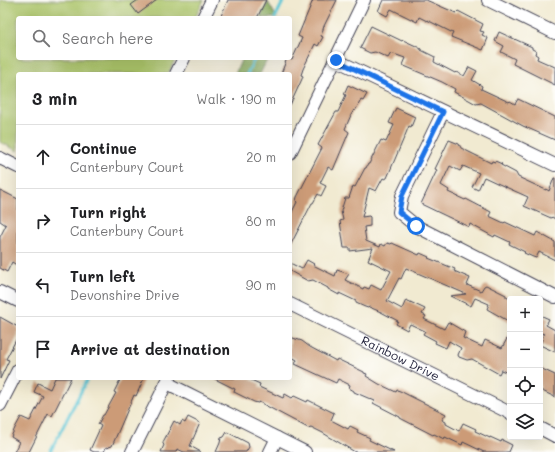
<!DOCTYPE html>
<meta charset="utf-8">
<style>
body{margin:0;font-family:Mali,sans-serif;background:#f6f6f6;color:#202124}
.controls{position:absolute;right:12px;bottom:12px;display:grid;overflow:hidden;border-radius:4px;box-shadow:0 4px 16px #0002}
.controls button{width:36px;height:36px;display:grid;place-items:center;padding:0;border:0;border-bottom:1px solid #e0e0e0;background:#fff;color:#202124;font:20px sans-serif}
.stop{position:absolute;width:12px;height:12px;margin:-9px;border:3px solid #1a73e8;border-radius:50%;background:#fff}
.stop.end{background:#1a73e8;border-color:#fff;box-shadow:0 1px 4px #0008}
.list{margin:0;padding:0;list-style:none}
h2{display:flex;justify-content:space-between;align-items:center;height:52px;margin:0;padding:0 16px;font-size:17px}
h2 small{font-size:13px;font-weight:400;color:#757577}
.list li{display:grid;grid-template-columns:26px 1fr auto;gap:12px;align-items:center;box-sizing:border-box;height:64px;padding:0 16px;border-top:1px solid #e0e0e0}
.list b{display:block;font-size:15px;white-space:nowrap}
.list p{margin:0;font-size:13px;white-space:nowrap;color:#757577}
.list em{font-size:13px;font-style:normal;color:#757577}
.icon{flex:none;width:22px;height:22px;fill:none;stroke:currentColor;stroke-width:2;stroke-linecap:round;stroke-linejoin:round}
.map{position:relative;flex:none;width:555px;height:452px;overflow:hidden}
.search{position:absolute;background:#fff;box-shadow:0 4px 16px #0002;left:16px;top:16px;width:276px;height:44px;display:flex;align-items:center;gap:10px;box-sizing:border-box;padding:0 14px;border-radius:4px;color:#757577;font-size:15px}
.panel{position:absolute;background:#fff;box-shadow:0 4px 16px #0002;left:16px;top:72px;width:276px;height:308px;border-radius:4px}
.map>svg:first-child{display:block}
</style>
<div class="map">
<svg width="555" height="452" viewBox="0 0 555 452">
<rect width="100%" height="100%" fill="#fdfcf7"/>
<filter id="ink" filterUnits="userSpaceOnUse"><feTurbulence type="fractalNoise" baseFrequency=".025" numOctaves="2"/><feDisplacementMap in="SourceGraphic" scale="8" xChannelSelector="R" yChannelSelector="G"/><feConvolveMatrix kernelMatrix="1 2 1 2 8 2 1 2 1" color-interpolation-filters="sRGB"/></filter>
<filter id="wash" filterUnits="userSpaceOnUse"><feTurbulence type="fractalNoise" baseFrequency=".012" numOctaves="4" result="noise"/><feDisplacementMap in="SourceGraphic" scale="16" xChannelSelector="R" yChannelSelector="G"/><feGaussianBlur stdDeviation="0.9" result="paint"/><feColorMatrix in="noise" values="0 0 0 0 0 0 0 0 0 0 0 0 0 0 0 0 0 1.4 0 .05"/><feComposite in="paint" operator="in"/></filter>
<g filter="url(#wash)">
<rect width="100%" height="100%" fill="#f1ead1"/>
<!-- green -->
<polygon fill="#abc469" stroke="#667352" points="0,0 204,0 195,18 18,18 18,58 176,58 168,74 18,74 18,151 0,142"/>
<!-- forest -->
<g fill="#88aa5d" stroke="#55664c">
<polygon points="268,2 277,18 260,18"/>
<polygon points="242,58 268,58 260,74 235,74"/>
</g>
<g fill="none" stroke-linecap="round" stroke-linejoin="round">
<!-- stream -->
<g stroke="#5ec8d8" stroke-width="3">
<polyline points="275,18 284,0"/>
<polyline points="247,74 255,58"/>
<polyline points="50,452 88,378"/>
</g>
</g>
<g id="blocks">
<!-- building -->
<g fill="#cc9b77">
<polygon points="138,0 157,0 138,14 131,5"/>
<polygon points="228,0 266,0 257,18 220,18"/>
<polygon points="313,0 337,0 324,26 321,36 323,37 318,46 315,44 303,69 301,75 303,76 302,79 290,105 290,74 281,74 287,58 292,60 302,38 298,36"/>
<polygon points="383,0 426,0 456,13 458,11 483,24 480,31 484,32 482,35 488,38 483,50 451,37 453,33 427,20 427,21 419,17 417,22 391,9 387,16 378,11"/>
<polygon points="371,26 402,41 403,40 416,46 421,49 421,50 435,57 434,62 455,73 456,72 464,76 469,67 477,71 472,80 482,86 481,89 509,102 510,101 515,104 518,99 555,117 555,140 523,126 481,103 476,104 469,100 454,92 455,89 442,82 402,65 405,58 391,53 388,58 375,52 370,53 360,48"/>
<polygon points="499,32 532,47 532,49 536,51 535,54 538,56 537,59 555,67 555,85 513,64 515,59 501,52 504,46 495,41"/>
<polygon points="348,85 367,94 363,101 361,100 355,111 354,110 351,115 345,129 349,132 333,170 328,167 320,183 326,186 321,196 318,194 313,203 312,203 290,246 290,216 297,202 296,201 297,197 322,148 318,145 336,112 338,112 346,95 344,94"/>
<polygon points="396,108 415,117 411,127 409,126 387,178 385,179 383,178 376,191 369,188 362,217 369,216 370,217 370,226 364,227 366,241 380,247 381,244 385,246 387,243 391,244 392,243 419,255 420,253 429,257 428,258 455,269 454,271 470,278 467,285 481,291 484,286 486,285 506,295 506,297 510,299 510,322 487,309 489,304 475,298 471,306 450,296 466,294 406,268 401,279 399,278 387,301 402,309 406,300 425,309 422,314 426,316 424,319 444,329 448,322 465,332 463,338 482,347 485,340 502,348 510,333 510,374 501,370 499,374 472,359 467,360 459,357 458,355 461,348 449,341 446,348 435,343 436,341 423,334 425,331 410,324 407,330 396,324 398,321 381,312 369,307 368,308 365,307 356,303 356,301 339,293 339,295 328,289 328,288 313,280 308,281 290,271 290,263 302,269 307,260 314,264 313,265 335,276 337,270 349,274 345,280 363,289 364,287 369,289 371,285 381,290 391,271 368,260 373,248 350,251 350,248 344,248 340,221 343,220 341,211 345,198 349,198 353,186 355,187 365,168 366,168 368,164 369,164 381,140 386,142 394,125 389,123"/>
<polygon points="449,140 459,144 461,148 491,163 492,161 495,162 495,161 502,164 501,165 516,173 518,177 546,190 546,189 549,191 554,178 555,178 555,219 552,217 551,218 524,206 528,197 499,184 484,177 478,190 472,187 479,173 463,166 460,171 450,166 441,185 449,190 448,192 465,200 466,199 491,212 489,216 504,223 505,222 535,236 537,232 555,242 555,260 539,252 536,258 533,257 524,253 525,252 509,244 510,242 495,235 494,237 470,224 469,227 421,204 437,170 435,169"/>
<polygon points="0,190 18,199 18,266 12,262 7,272 0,268 0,237 6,225 0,221"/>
<polygon points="540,315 549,319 546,325 555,330 555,352 540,345 544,334 542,333 540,338"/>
<polygon points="0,317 18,327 18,336 6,359 9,360 0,379"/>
<polygon points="290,337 302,341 310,347 336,361 337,359 364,372 364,373 367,374 366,376 379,384 396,392 397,390 400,391 446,414 442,420 446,422 446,424 459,431 463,423 476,429 475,431 490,438 490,437 501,442 502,440 512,445 509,452 484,452 463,442 462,445 445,437 444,439 434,434 433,435 400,418 400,417 373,403 375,401 354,392 354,391 349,388 350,385 338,379 336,383 295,364 297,360 290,356"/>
<polygon points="540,368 555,375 555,397 540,390"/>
<polygon points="55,378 71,378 52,416 48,414 29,452 14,452 19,442 11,437 15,428 21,417 30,421 43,396 34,392 38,383 50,389"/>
<polygon points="121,378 144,378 136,396 134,395 112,446 109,447 108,448 106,447 104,452 94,452 90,450 101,426 98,424 103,415 104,415 116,393 114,392"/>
<polygon points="213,378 252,378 251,380 260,384 259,387 283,398 285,394 292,398 294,396 307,402 308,400 334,413 331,420 348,429 350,426 358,430 357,432 370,438 369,440 394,452 355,452 323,433 311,427 308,428 259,402 258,403 254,402 234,392 235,389"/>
<polygon points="188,417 200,423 190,446 201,452 184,452 177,449 176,452 161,452 164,445 163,444 163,442 174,421 180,425 182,421 185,423"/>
<polygon points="227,432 248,443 249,447 246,452 216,452 220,443 221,438 224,437"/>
</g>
</g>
</g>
<g filter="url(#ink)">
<use href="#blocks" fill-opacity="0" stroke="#414052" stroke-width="1"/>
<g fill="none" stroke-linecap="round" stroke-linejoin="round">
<defs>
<g id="minor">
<polyline points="488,0 555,33"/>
<polyline points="203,18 212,0"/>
<polyline points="336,60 555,165"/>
<polyline points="176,74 184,58"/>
<polyline points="443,112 402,196 399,212 416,226 555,297"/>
<polyline points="290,153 364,0"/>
<polyline points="0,158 18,167"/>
<polyline points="0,292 18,301"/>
<path id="s1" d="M290,304L510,413"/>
<polyline points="167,383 305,452"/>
<polyline points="0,405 18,370"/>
<polyline points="540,428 555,436"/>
<polyline points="132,452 169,378"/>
<polyline points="270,452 277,438"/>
</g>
</defs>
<!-- minor casing -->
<use href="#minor" stroke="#414052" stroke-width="14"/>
<!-- minor -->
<use href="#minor" stroke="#fff" stroke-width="12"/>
</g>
</g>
<g fill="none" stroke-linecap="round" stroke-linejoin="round" filter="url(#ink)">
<!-- route -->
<polyline stroke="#1a73e8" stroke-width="5" points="336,60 443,112 402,196 399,212 416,226"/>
</g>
<g text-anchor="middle" stroke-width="4" stroke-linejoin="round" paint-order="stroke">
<!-- street labels -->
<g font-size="12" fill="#22223b" stroke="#fdfcf7">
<text dy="4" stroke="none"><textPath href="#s1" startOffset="123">Rainbow Drive</textPath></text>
</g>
</g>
</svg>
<div class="controls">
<button>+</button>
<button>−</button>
<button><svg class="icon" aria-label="locate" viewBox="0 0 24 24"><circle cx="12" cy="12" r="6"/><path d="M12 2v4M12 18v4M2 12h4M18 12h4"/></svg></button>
<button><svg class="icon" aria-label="layers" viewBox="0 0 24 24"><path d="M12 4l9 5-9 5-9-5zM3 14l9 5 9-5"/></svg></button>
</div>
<div class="stop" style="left:416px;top:226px"></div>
<div class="stop end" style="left:336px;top:60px"></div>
<div class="search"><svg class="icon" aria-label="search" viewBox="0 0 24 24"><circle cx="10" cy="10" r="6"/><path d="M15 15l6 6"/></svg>Search here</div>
<section class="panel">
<h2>3 min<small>Walk · 190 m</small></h2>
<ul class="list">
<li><svg class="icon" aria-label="ahead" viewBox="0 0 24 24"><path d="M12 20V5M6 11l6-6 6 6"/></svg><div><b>Continue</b><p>Canterbury Court</p></div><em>20 m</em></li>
<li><svg class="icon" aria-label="right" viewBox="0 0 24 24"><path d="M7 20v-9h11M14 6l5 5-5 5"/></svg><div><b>Turn right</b><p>Canterbury Court</p></div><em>80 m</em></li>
<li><svg class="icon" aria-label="left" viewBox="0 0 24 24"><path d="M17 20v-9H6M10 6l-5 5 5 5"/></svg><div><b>Turn left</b><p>Devonshire Drive</p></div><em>90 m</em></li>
<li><svg class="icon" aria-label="arrive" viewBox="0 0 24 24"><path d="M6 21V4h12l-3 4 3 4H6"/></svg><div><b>Arrive at destination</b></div></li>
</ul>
</section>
</div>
